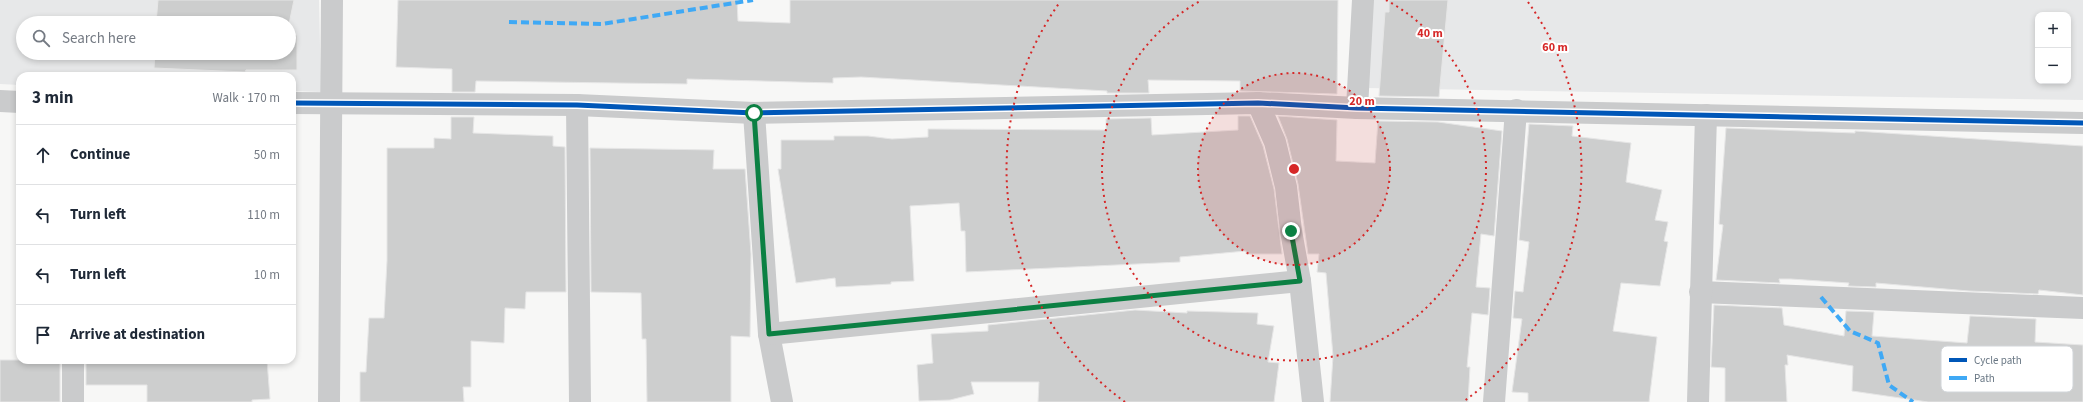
<!DOCTYPE html>
<meta charset="utf-8">
<style>
body{margin:0;font-family:"Source Sans 3",sans-serif;background:#f2f2f3;color:#1f2937}
.controls{position:absolute;right:12px;top:12px;display:grid;overflow:hidden;border-radius:8px;box-shadow:0 2px 6px #0003}
.controls button{width:36px;height:36px;display:grid;place-items:center;padding:0;border:0;border-bottom:1px solid #e0e1e3;background:#fff;color:#1f2937;font:20px sans-serif}
.stop{position:absolute;width:12px;height:12px;margin:-9px;border:3px solid #0b8043;border-radius:50%;background:#fff}
.stop.end{background:#0b8043;border-color:#fff;box-shadow:0 1px 4px #0008}
.list{margin:0;padding:0;list-style:none}
h2{display:flex;justify-content:space-between;align-items:center;height:52px;margin:0;padding:0 16px;font-size:17px}
h2 small{font-size:13px;font-weight:400;color:#747a83}
.list li{display:grid;grid-template-columns:26px 1fr auto;gap:12px;align-items:center;box-sizing:border-box;height:60px;padding:0 16px;border-top:1px solid #e0e1e3}
.list b{display:block;font-size:15px;white-space:nowrap}
.list em{font-size:13px;font-style:normal;color:#747a83}
.icon{flex:none;width:22px;height:22px;fill:none;stroke:currentColor;stroke-width:2;stroke-linecap:round;stroke-linejoin:round}
.map{position:relative;flex:none;width:2083px;height:402px;overflow:hidden}
.search{position:absolute;background:#fff;box-shadow:0 2px 6px #0003;left:16px;top:16px;width:280px;height:44px;display:flex;align-items:center;gap:10px;box-sizing:border-box;padding:0 14px;border-radius:22px;color:#747a83;font-size:15px}
.panel{position:absolute;background:#fff;box-shadow:0 2px 6px #0003;left:16px;top:72px;width:280px;height:292px;border-radius:12px}
.map>svg:first-child{display:block}
</style>
<div class="map">
<svg width="2083" height="402" viewBox="0 0 2083 402">
<rect width="100%" height="100%" fill="#f7f7f6"/>
<!-- built -->
<g fill="#e7e8e9" fill-rule="evenodd">
<path d="M0,0H319L321,92L292,91V76H20V85L0,84ZM23,23H289V53H23Z"/>
<path d="M1371,0H2083V100L1366,88ZM2038,15H2068V81H2038Z"/>
</g>
<!-- building -->
<g fill="#cdcece" stroke="#e6e6e6">
<polygon points="158,0 294,0 289,24 156,23"/>
<polygon points="398,0 737,0 738,21 790,23 790,0 1338,0 1337,94 1240,91 1240,81 1148,80 1149,93 1107,93 1107,91 861,77 833,78 833,83 687,79 687,84 476,81 475,92 452,92 452,69 396,67"/>
<polygon points="1389,0 1448,0 1439,97 1379,96 1385,12 1389,12"/>
<polygon points="289,35 297,35 297,70 246,70 245,72 154,68 155,53 289,53"/>
<polygon points="1238,116 1250,116 1263,146 1274,189 1282,254 1246,254 1246,251 1180,257 1180,262 966,272 965,231 961,231 959,203 910,206 914,281 891,282 891,284 836,287 835,278 796,283 778,169 781,169 781,140 834,140 834,136 868,136 892,139 928,137 928,129 1106,130 1106,119 1151,118 1152,135 1238,130"/>
<polygon points="1278,116 1337,120 1336,161 1375,163 1378,121 1438,122 1502,131 1494,236 1481,234 1476,287 1490,288 1488,315 1472,313 1467,367 1470,367 1468,402 1330,402 1333,356 1326,273 1317,272 1319,254 1308,254 1298,184 1287,139"/>
<polygon points="451,117 474,117 473,133 553,136 553,146 565,147 566,292 526,292 525,309 505,308 504,343 471,341 471,387 463,387 464,402 360,402 360,372 366,372 369,318 384,318 387,261 387,148 434,148 434,138 451,139"/>
<polygon points="1529,124 1573,126 1572,136 1631,143 1626,182 1662,190 1655,220 1668,222 1664,241 1668,242 1660,286 1621,283 1613,331 1657,337 1649,402 1528,402 1528,393 1512,392 1522,319 1513,318 1515,291 1523,292 1529,242 1519,240"/>
<polygon points="1726,128 1855,133 1855,131 2083,146 2083,295 2039,290 2038,294 1969,291 1876,283 1876,287 1848,286 1849,283 1791,279 1779,279 1780,283 1716,280 1723,225 1719,224"/>
<polygon points="590,148 714,150 713,169 745,169 751,254 750,337 731,336 731,402 647,402 646,339 642,339 641,293 591,292"/>
<polygon points="1714,305 1782,308 1784,325 1844,336 1846,311 1874,312 1872,336 1967,343 1970,316 2036,319 2035,342 2083,345 2083,402 1928,402 1852,391 1853,366 1787,355 1788,365 1785,365 1787,402 1725,402 1725,368 1711,367"/>
<polygon points="1135,310 1187,313 1187,311 1258,313 1257,324 1274,326 1268,362 1279,363 1274,402 1038,402 1039,382 971,382 974,394 950,400 919,401 917,365 933,363 931,334 988,331 988,325"/>
<rect x="0" y="360" width="60" height="42"/>
<polygon points="86,360 267,360 270,399 252,400 252,402 147,402 147,385 86,385"/>
</g>
<g fill="none" stroke-linecap="round" stroke-linejoin="round">
<!-- minor -->
<g stroke="#cacbcc" stroke-width="22">
<polyline points="0,101 20,102"/>
<polyline points="292,103 577,105 754,113 1258,103 1357,108 2083,123"/>
<polyline points="1258,103 1275,142 1286,187 1291,231 1300,281 1313,402"/>
<polyline points="577,105 580,402"/>
<polyline points="1357,108 1363,0"/>
<polyline points="754,113 769,334 782,402"/>
<polyline points="1700,292 2083,308"/>
<polyline points="769,334 1300,281"/>
<polyline points="73,402 73,360"/>
<polyline points="1494,402 1516,110"/>
<polyline points="1698,402 1706,115"/>
</g>
<!-- tertiary -->
<polyline stroke="#cacbcc" stroke-width="22" points="329,402 332,0"/>
<!-- quiet -->
<g stroke="#3fa9f5" stroke-width="4" stroke-dasharray="8 4" stroke-linecap="butt">
<polyline points="509,22 602,24 753,0"/>
<polyline points="1821,297 1850,331 1878,343 1889,385 1913,402"/>
</g>
<defs>
<polyline id="cycleway" points="292,103 577,105 754,113 1258,103 1357,108 2083,123"/>
</defs>
<!-- cycleway casing -->
<use href="#cycleway" stroke="#fff" stroke-width="8"/>
<!-- cycleway -->
<use href="#cycleway" stroke="#0057b8" stroke-width="5"/>
</g>
<g fill="none" stroke-linecap="round" stroke-linejoin="round">
<!-- route -->
<polyline stroke="#0b8043" stroke-width="5" points="754,113 769,334 1300,281 1291,231"/>
</g>
<!-- distance rings -->
<circle cx="1294" cy="169" r="96" fill="#d62828" fill-opacity=".12"/>
<g fill="none" stroke="#d62828" stroke-width="2" stroke-dasharray="2 4">
<circle cx="1294" cy="169" r="96"/>
<path d="M1386 0A192 192 0 1 1 1202 0"/>
<path d="M1125 402A288 288 0 0 1 1060 2M1528 2A288 288 0 0 1 1463 402"/>
</g>
<!-- legend -->
<rect x="1941" y="346" width="132" height="46" rx="6" fill="#fff" stroke="#d2d6da" stroke-width="1"/>
<rect x="1949" y="358" width="18" height="4" fill="#0057b8"/>
<rect x="1949" y="376" width="18" height="4" fill="#3fa9f5"/>
<g font-size="11" fill="#697784">
<text x="1974" y="364">Cycle path</text>
<text x="1974" y="382">Path</text>
</g>
<circle cx="1294" cy="169" r="6" fill="#d62828" stroke="#fff" stroke-width="2"/>
<g font-size="12" text-anchor="middle" font-weight="bold" fill="#d62828" stroke="#fff" stroke-width="4" stroke-linejoin="round" paint-order="stroke">
<text x="1430" y="37">40 m</text>
<text x="1555" y="51">60 m</text>
<text x="1362" y="105">20 m</text>
</g>
</svg>
<div class="controls">
<button>+</button>
<button>−</button>
</div>
<div class="stop" style="left:754px;top:113px"></div>
<div class="stop end" style="left:1291px;top:231px"></div>
<div class="search"><svg class="icon" aria-label="search" viewBox="0 0 24 24"><circle cx="10" cy="10" r="6"/><path d="M15 15l6 6"/></svg>Search here</div>
<section class="panel">
<h2>3 min<small>Walk · 170 m</small></h2>
<ul class="list">
<li><svg class="icon" aria-label="ahead" viewBox="0 0 24 24"><path d="M12 20V5M6 11l6-6 6 6"/></svg><div><b>Continue</b></div><em>50 m</em></li>
<li><svg class="icon" aria-label="left" viewBox="0 0 24 24"><path d="M17 20v-9H6M10 6l-5 5 5 5"/></svg><div><b>Turn left</b></div><em>110 m</em></li>
<li><svg class="icon" aria-label="left" viewBox="0 0 24 24"><path d="M17 20v-9H6M10 6l-5 5 5 5"/></svg><div><b>Turn left</b></div><em>10 m</em></li>
<li><svg class="icon" aria-label="arrive" viewBox="0 0 24 24"><path d="M6 21V4h12l-3 4 3 4H6"/></svg><div><b>Arrive at destination</b></div></li>
</ul>
</section>
</div>
